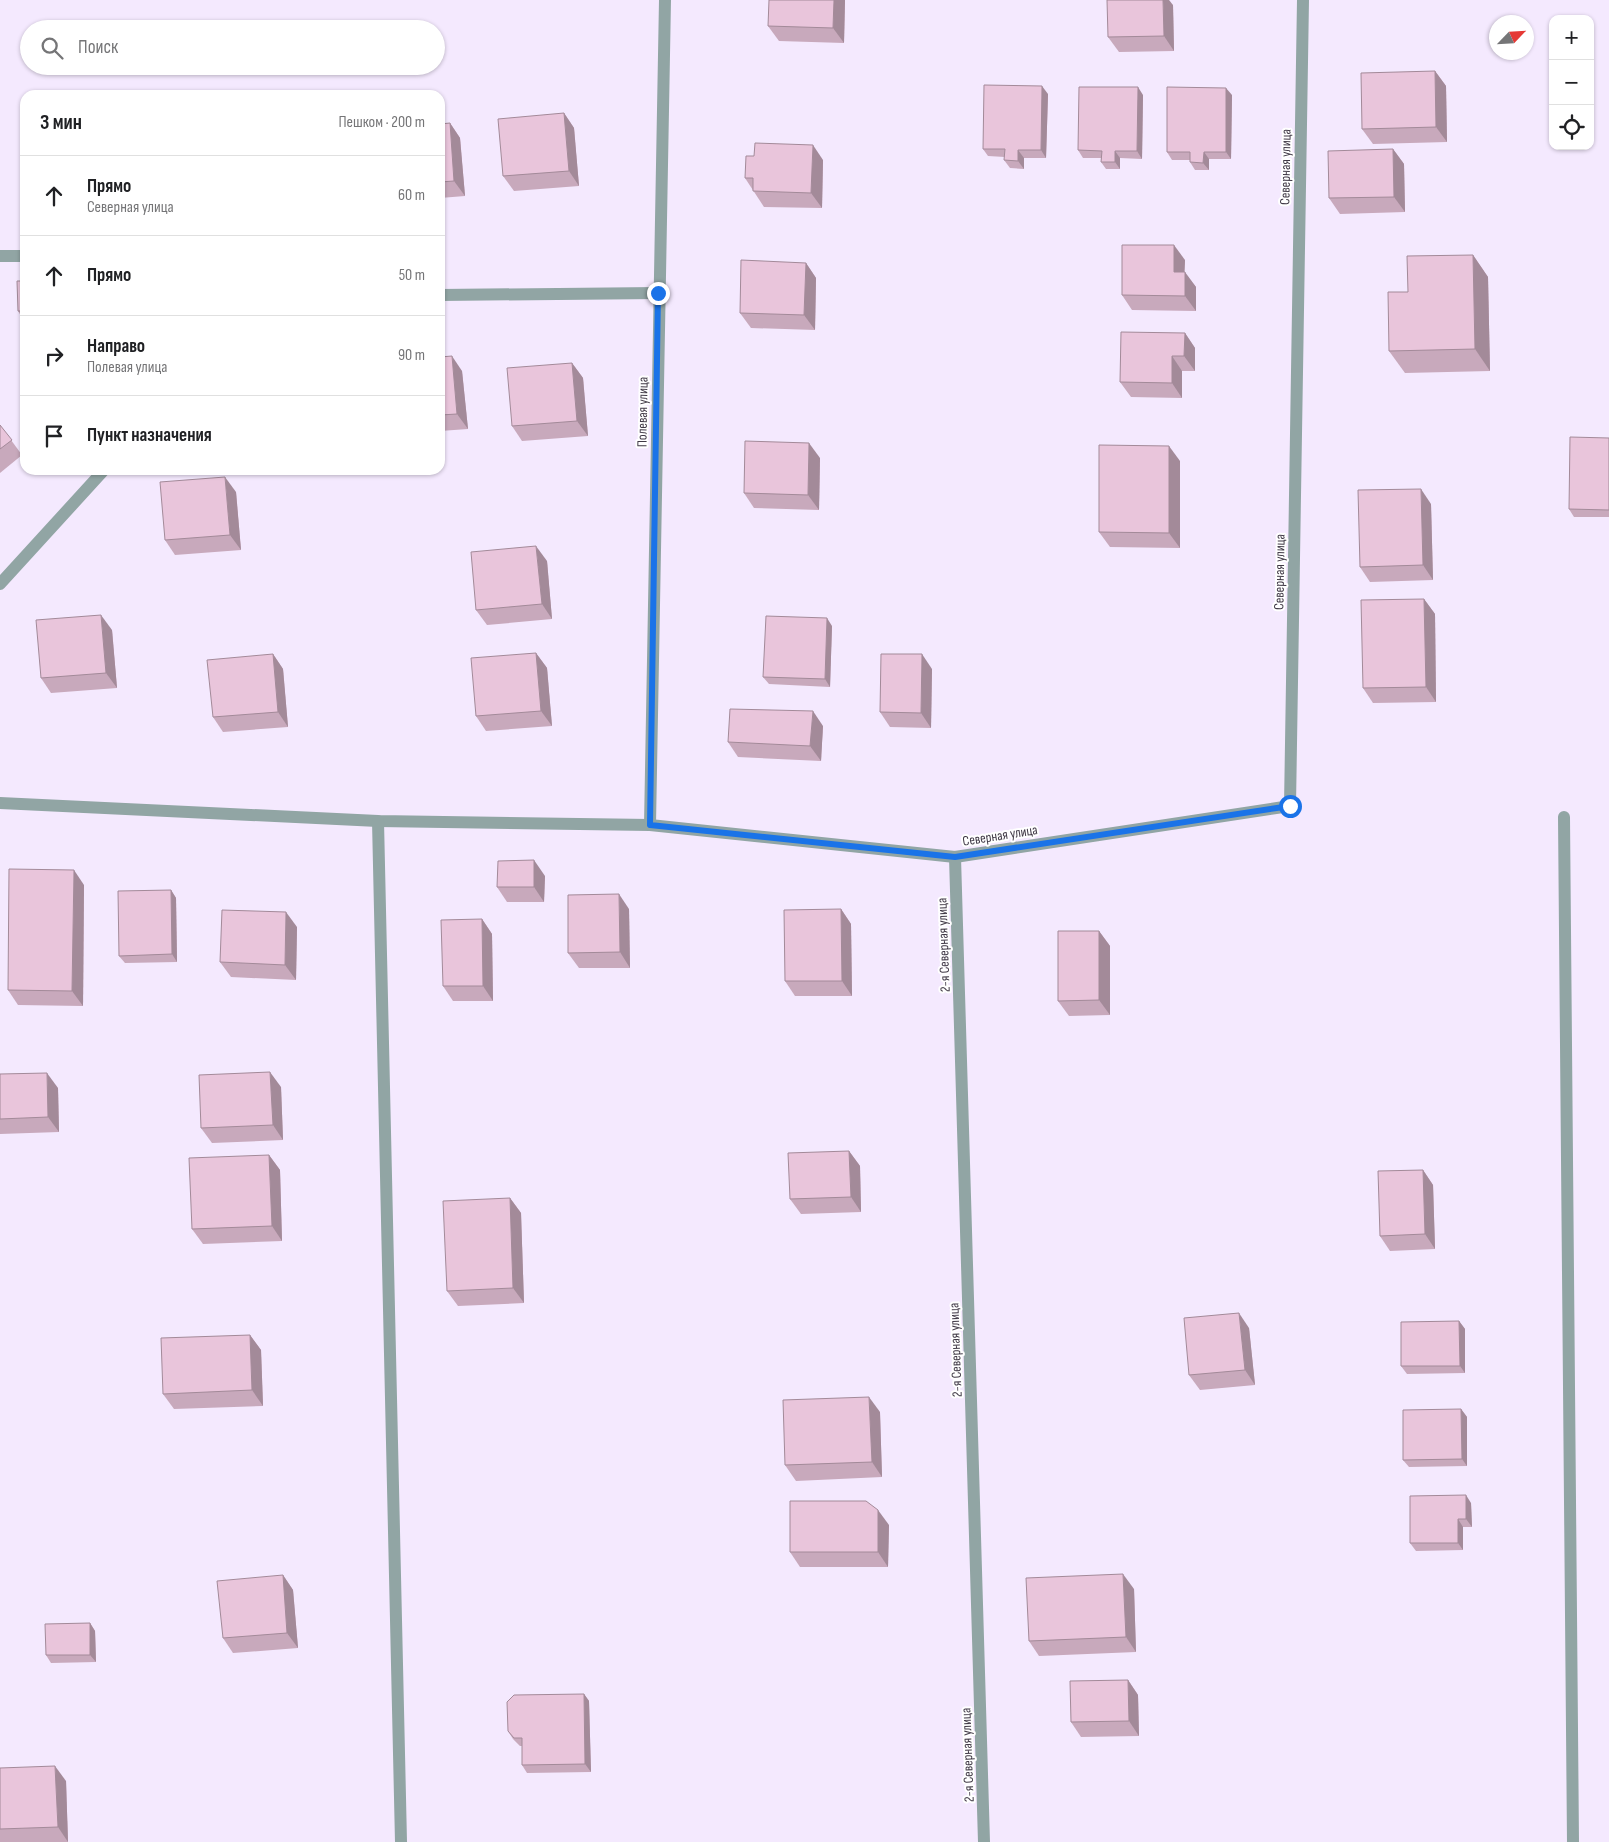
<!DOCTYPE html>
<html lang="ru">
<meta charset="utf-8">
<style>
body{margin:0;font-family:"Sofia Sans Condensed",sans-serif;background:#f2f2f2;color:#202124}
.controls{position:absolute;right:15px;top:15px;display:grid;overflow:hidden;border-radius:10px;box-shadow:0 1px 4px #0004}
.controls button{width:45px;height:45px;display:grid;place-items:center;padding:0;border:0;border-bottom:1px solid #e0e0e0;background:#fff;color:#202124;font:25px sans-serif}
.compass{position:absolute;left:1489px;top:15px;width:45px;height:45px;border-radius:50%;background:#fff;box-shadow:0 1px 4px #0004;rotate:65deg}
.stop{position:absolute;width:15px;height:15px;margin:-11px;border:4px solid #1a73e8;border-radius:50%;background:#fff}
.stop.end{background:#1a73e8;border-color:#fff;box-shadow:0 1px 5px #0008}
.list{margin:0;padding:0;list-style:none}
h2{display:flex;justify-content:space-between;align-items:center;height:65px;margin:0;padding:0 20px;font-size:21px}
h2 small{font-size:16px;font-weight:400;color:#757577}
.list li{display:grid;grid-template-columns:32px 1fr auto;gap:15px;align-items:center;box-sizing:border-box;height:80px;padding:0 20px;border-top:1px solid #e0e0e0}
.list b{display:block;font-size:19px;white-space:nowrap}
.list p{margin:0;font-size:16px;white-space:nowrap;color:#757577}
.list em{font-size:16px;font-style:normal;color:#757577}
.icon{flex:none;width:28px;height:28px;fill:none;stroke:currentColor;stroke-width:2;stroke-linecap:round;stroke-linejoin:round}
.map{position:relative;flex:none;width:1609px;height:1842px;overflow:hidden}
.search{position:absolute;background:#fff;box-shadow:0 1px 4px #0004;left:20px;top:20px;width:425px;height:55px;display:flex;align-items:center;gap:12px;box-sizing:border-box;padding:0 18px;border-radius:28px;color:#757577;font-size:19px}
.panel{position:absolute;background:#fff;box-shadow:0 1px 4px #0004;left:20px;top:90px;width:425px;height:385px;border-radius:15px}
.map>svg:first-child{display:block}
</style>
<div class="map">
<svg width="1609" height="1842" viewBox="0 0 1609 1842">
<rect width="100%" height="100%" fill="#f4e9fe"/>
<g fill="none" stroke-linecap="round" stroke-linejoin="round">
<!-- lane -->
<g stroke="#91a5a4" stroke-width="12">
<polyline points="0,256 25,256"/>
<polyline points="440,295 658,293"/>
<polyline points="0,584 104,470"/>
</g>
<!-- street -->
<g stroke="#91a5a4" stroke-width="12">
<polyline points="0,803 378,821 650,825 955,857 1290,806 1303,0"/>
<polyline points="1564,817 1573,1842"/>
<polyline points="378,821 401,1842"/>
<polyline points="650,825 665,0"/>
<polyline points="955,857 984,1842"/>
</g>
</g>
<!-- wall -->
<g fill="#c8a9bc">
<polygon points="845,0 844,43 779,41 768,26"/>
<polygon points="1173,5 1174,51 1119,52 1108,37"/>
<polygon points="1435,71 1446,86 1447,142 1373,144 1362,129"/>
<polygon points="1048,94 1046,158 1024,158 1024,169 1010,168 1004,160 1005,157 988,156 983,149"/>
<polygon points="1143,95 1142,159 1120,158 1120,169 1106,169 1101,162 1101,158 1083,158 1078,150"/>
<polygon points="1232,95 1231,159 1209,159 1209,170 1195,170 1190,162 1190,160 1172,160 1167,152"/>
<polygon points="564,113 574,128 579,186 514,191 503,176"/>
<polygon points="450,123 460,138 465,196 440,198 440,124"/>
<polygon points="1393,149 1404,164 1405,212 1340,214 1329,198"/>
<polygon points="823,160 822,208 764,207 745,178"/>
<polygon points="1473,255 1488,277 1490,371 1405,373 1389,351 1408,292"/>
<polygon points="1185,260 1184,272 1196,287 1196,311 1132,310 1122,295"/>
<polygon points="806,263 816,278 815,330 751,328 740,313"/>
<polygon points="25,281 25,318 23,319 18,311"/>
<polygon points="1185,333 1195,348 1195,371 1182,371 1182,398 1131,397 1120,382"/>
<polygon points="440,357 462,371 468,429 440,431"/>
<polygon points="572,363 583,378 588,436 522,441 512,426"/>
<polygon points="0,425 22,455 0,473"/>
<polygon points="1609,438 1609,517 1574,517 1569,509"/>
<polygon points="820,458 819,510 754,508 744,493"/>
<polygon points="1180,461 1180,548 1110,547 1099,532"/>
<polygon points="236,492 241,550 175,555 165,540"/>
<polygon points="1431,504 1433,580 1370,582 1360,567"/>
<polygon points="547,561 552,619 487,625 476,610"/>
<polygon points="1424,599 1435,614 1436,702 1373,703 1363,688"/>
<polygon points="832,626 830,687 769,684 763,677"/>
<polygon points="112,630 117,688 51,693 41,678"/>
<polygon points="536,653 547,668 552,726 486,731 476,716"/>
<polygon points="273,654 283,669 288,727 223,732 213,717"/>
<polygon points="932,669 931,728 890,727 880,712"/>
<polygon points="823,726 821,761 738,757 728,742"/>
<polygon points="545,876 544,902 507,902 497,887"/>
<polygon points="84,885 83,1006 18,1005 8,990"/>
<polygon points="171,890 176,898 177,962 125,963 119,956"/>
<polygon points="629,909 630,968 579,968 568,953"/>
<polygon points="841,909 851,924 852,996 795,996 785,981"/>
<polygon points="482,919 492,934 493,1001 453,1001 443,986"/>
<polygon points="297,927 296,980 231,977 220,962"/>
<polygon points="1099,931 1110,946 1110,1015 1069,1016 1058,1001"/>
<polygon points="0,1074 58,1088 59,1132 0,1134"/>
<polygon points="281,1087 283,1140 212,1143 201,1128"/>
<polygon points="849,1151 860,1166 861,1212 801,1214 790,1199"/>
<polygon points="269,1155 280,1170 282,1241 203,1244 192,1229"/>
<polygon points="1423,1170 1433,1185 1435,1249 1390,1251 1380,1236"/>
<polygon points="510,1198 521,1213 524,1303 458,1306 447,1291"/>
<polygon points="1459,1321 1465,1329 1465,1373 1407,1374 1401,1366"/>
<polygon points="1249,1328 1255,1385 1200,1390 1189,1375"/>
<polygon points="250,1335 261,1350 263,1406 174,1409 163,1394"/>
<polygon points="1461,1409 1467,1417 1467,1466 1409,1467 1403,1460"/>
<polygon points="880,1412 882,1477 796,1481 785,1465"/>
<polygon points="1471,1503 1472,1527 1463,1527 1463,1550 1416,1551 1410,1543"/>
<polygon points="889,1525 888,1567 800,1567 790,1552"/>
<polygon points="283,1575 293,1590 298,1648 233,1653 223,1638"/>
<polygon points="1134,1589 1136,1652 1039,1656 1029,1641"/>
<polygon points="90,1623 95,1631 96,1662 51,1663 46,1655"/>
<polygon points="1128,1680 1138,1695 1139,1736 1081,1737 1071,1722"/>
<polygon points="584,1694 589,1701 591,1772 527,1773 522,1765 522,1746 520,1746 513,1739 508,1731"/>
<polygon points="0,1768 66,1781 68,1842 0,1842"/>
</g>
<!-- shaded-wall -->
<g fill="#a38a99">
<polygon points="834,0 845,0 844,43 833,28"/>
<polygon points="1163,0 1169,0 1173,5 1174,51 1164,36"/>
<polygon points="1435,71 1446,86 1447,142 1436,127"/>
<polygon points="1042,86 1048,94 1046,158 1041,150"/>
<polygon points="1138,87 1143,95 1142,159 1137,151"/>
<polygon points="1226,88 1232,95 1231,159 1226,152"/>
<polygon points="564,113 574,128 579,186 569,171"/>
<polygon points="450,123 460,138 465,196 454,181"/>
<polygon points="813,145 823,160 822,208 811,193"/>
<polygon points="1393,149 1404,164 1405,212 1394,197"/>
<polygon points="1018,150 1024,158 1024,169 1018,161"/>
<polygon points="1115,151 1120,158 1120,169 1115,162"/>
<polygon points="1204,152 1209,159 1209,170 1203,163"/>
<polygon points="1174,245 1185,260 1184,287 1174,272"/>
<polygon points="1473,255 1488,277 1490,371 1475,349"/>
<polygon points="806,263 816,278 815,330 804,315"/>
<polygon points="1185,272 1196,287 1196,311 1185,296"/>
<polygon points="1185,333 1195,348 1195,371 1184,356"/>
<polygon points="452,356 462,371 468,429 457,414"/>
<polygon points="1172,356 1182,371 1182,398 1172,383"/>
<polygon points="572,363 583,378 588,436 577,421"/>
<polygon points="809,443 820,458 819,510 808,495"/>
<polygon points="1169,446 1180,461 1180,548 1169,533"/>
<polygon points="225,477 236,492 241,550 230,535"/>
<polygon points="1421,489 1431,504 1433,580 1423,565"/>
<polygon points="536,546 547,561 552,619 542,604"/>
<polygon points="1424,599 1435,614 1436,702 1426,687"/>
<polygon points="101,615 112,630 117,688 106,673"/>
<polygon points="827,618 832,626 830,687 825,679"/>
<polygon points="536,653 547,668 552,726 541,711"/>
<polygon points="273,654 283,669 288,727 278,712"/>
<polygon points="922,654 932,669 931,728 921,713"/>
<polygon points="813,711 823,726 821,761 810,746"/>
<polygon points="534,860 545,876 544,902 534,887"/>
<polygon points="74,870 84,885 83,1006 72,991"/>
<polygon points="171,890 176,898 177,962 172,954"/>
<polygon points="619,894 629,909 630,968 620,952"/>
<polygon points="841,909 851,924 852,996 842,981"/>
<polygon points="286,912 297,927 296,980 285,965"/>
<polygon points="482,919 492,934 493,1001 483,986"/>
<polygon points="1099,931 1110,946 1110,1015 1099,1000"/>
<polygon points="270,1072 281,1087 283,1140 273,1125"/>
<polygon points="47,1073 58,1088 59,1132 48,1117"/>
<polygon points="849,1151 860,1166 861,1212 851,1197"/>
<polygon points="269,1155 280,1170 282,1241 272,1226"/>
<polygon points="1423,1170 1433,1185 1435,1249 1425,1234"/>
<polygon points="510,1198 521,1213 524,1303 513,1288"/>
<polygon points="1239,1313 1249,1328 1255,1385 1245,1370"/>
<polygon points="1459,1321 1465,1329 1465,1373 1460,1366"/>
<polygon points="250,1335 261,1350 263,1406 252,1390"/>
<polygon points="869,1397 880,1412 882,1477 872,1462"/>
<polygon points="1461,1409 1467,1417 1467,1466 1462,1459"/>
<polygon points="1466,1495 1471,1503 1472,1527 1466,1519"/>
<polygon points="878,1510 889,1525 888,1567 878,1552"/>
<polygon points="1458,1519 1463,1527 1463,1550 1458,1543"/>
<polygon points="1123,1574 1134,1589 1136,1652 1126,1637"/>
<polygon points="283,1575 293,1590 298,1648 287,1633"/>
<polygon points="90,1623 95,1631 96,1662 90,1655"/>
<polygon points="1128,1680 1138,1695 1139,1736 1129,1721"/>
<polygon points="584,1694 589,1701 591,1772 585,1764"/>
<polygon points="55,1766 66,1781 68,1842 58,1827"/>
</g>
<!-- building -->
<g fill="#e9c5db" stroke="#a38a99">
<polygon points="769,0 834,0 833,28 768,26"/>
<polygon points="1107,0 1163,0 1164,36 1108,37"/>
<polygon points="1435,71 1436,127 1362,129 1361,73"/>
<polygon points="984,85 1042,86 1041,150 1018,150 1018,161 1004,160 1005,149 983,149"/>
<polygon points="1079,87 1138,87 1137,151 1115,151 1115,162 1101,162 1102,151 1078,150"/>
<polygon points="1167,87 1226,88 1226,152 1204,152 1203,163 1190,162 1190,152 1167,152"/>
<polygon points="564,113 569,171 503,176 498,119"/>
<polygon points="450,123 454,181 440,182 440,124"/>
<polygon points="755,143 813,145 811,193 753,191 753,178 745,178 746,156 754,156"/>
<polygon points="1393,149 1394,197 1329,198 1328,151"/>
<polygon points="1122,245 1174,245 1174,272 1185,272 1185,296 1122,295"/>
<polygon points="1473,255 1475,349 1389,351 1388,292 1408,292 1407,256"/>
<polygon points="741,260 806,263 804,315 740,313"/>
<polygon points="17,281 25,281 25,311 18,311"/>
<polygon points="1121,332 1185,333 1184,356 1172,356 1172,383 1120,382"/>
<polygon points="452,356 457,414 440,415 440,357"/>
<polygon points="572,363 577,421 512,426 507,368"/>
<polygon points="0,425 12,440 0,449"/>
<polygon points="1570,437 1609,438 1609,510 1569,509"/>
<polygon points="745,441 809,443 808,495 744,493"/>
<polygon points="1099,445 1169,446 1169,533 1099,532"/>
<polygon points="225,477 230,535 165,540 160,482"/>
<polygon points="1421,489 1423,565 1360,567 1358,490"/>
<polygon points="536,546 542,604 476,610 471,552"/>
<polygon points="1424,599 1426,687 1363,688 1361,600"/>
<polygon points="101,615 106,673 41,678 36,620"/>
<polygon points="766,616 827,618 825,679 763,677"/>
<polygon points="536,653 541,711 476,716 471,658"/>
<polygon points="273,654 278,712 213,717 207,660"/>
<polygon points="881,654 922,654 921,713 880,712"/>
<polygon points="730,709 813,711 810,746 728,742"/>
<polygon points="534,860 534,887 497,887 498,861"/>
<polygon points="9,869 74,870 72,991 8,990"/>
<polygon points="171,890 172,954 119,956 118,891"/>
<polygon points="619,894 620,952 568,953 568,895"/>
<polygon points="841,909 842,981 785,981 784,910"/>
<polygon points="222,910 286,912 285,965 220,962"/>
<polygon points="482,919 483,986 443,986 441,920"/>
<polygon points="1058,931 1099,931 1099,1000 1058,1001"/>
<polygon points="270,1072 273,1125 201,1128 199,1075"/>
<polygon points="47,1073 48,1117 0,1119 0,1074"/>
<polygon points="849,1151 851,1197 790,1199 788,1153"/>
<polygon points="269,1155 272,1226 192,1229 189,1158"/>
<polygon points="1423,1170 1425,1234 1380,1236 1378,1171"/>
<polygon points="510,1198 513,1288 447,1291 443,1201"/>
<polygon points="1239,1313 1245,1370 1189,1375 1184,1318"/>
<polygon points="1459,1321 1460,1366 1401,1366 1401,1322"/>
<polygon points="250,1335 252,1390 163,1394 161,1338"/>
<polygon points="869,1397 872,1462 785,1465 783,1400"/>
<polygon points="1461,1409 1462,1459 1403,1460 1403,1410"/>
<polygon points="1466,1495 1466,1519 1458,1519 1458,1543 1410,1543 1410,1496"/>
<polygon points="790,1501 866,1501 878,1510 878,1552 790,1552"/>
<polygon points="1123,1574 1126,1637 1029,1641 1026,1578"/>
<polygon points="283,1575 287,1633 223,1638 217,1581"/>
<polygon points="90,1623 90,1655 46,1655 45,1624"/>
<polygon points="1128,1680 1129,1721 1071,1722 1070,1681"/>
<polygon points="584,1694 585,1764 522,1765 522,1738 514,1738 508,1731 507,1702 514,1695"/>
<polygon points="55,1766 58,1827 0,1829 0,1768"/>
</g>
<g fill="none" stroke-linecap="round" stroke-linejoin="round">
<!-- route -->
<polyline stroke="#1a73e8" stroke-width="6" points="658,293 650,825 955,857 1290,806"/>
</g>
<g text-anchor="middle" stroke-width="4" stroke-linejoin="round" paint-order="stroke">
<!-- street labels -->
<g font-size="14" fill="#403946" stroke="#fff">
<text transform="translate(1285 167) rotate(-89)" y="5">Северная улица</text>
<text transform="translate(642 412) rotate(-89)" y="5">Полевая улица</text>
<text transform="translate(1279 572) rotate(-89)" y="5">Северная улица</text>
<text transform="translate(1000 835) rotate(-9)" y="5">Северная улица</text>
<text transform="translate(943 945) rotate(-92)" y="5">2-я Северная улица</text>
<text transform="translate(955 1350) rotate(-92)" y="5">2-я Северная улица</text>
<text transform="translate(967 1755) rotate(-92)" y="5">2-я Северная улица</text>
</g>
</g>
</svg>
<div class="controls">
<button>+</button>
<button>−</button>
<button><svg class="icon" aria-label="locate" viewBox="0 0 24 24"><circle cx="12" cy="12" r="6"/><path d="M12 2v4M12 18v4M2 12h4M18 12h4"/></svg></button>
</div>
<svg class="compass" viewBox="-18 -18 36 36"><path d="M0-13l5 13h-10z" fill="#e53935"/><path d="M0 13l5-13h-10z" fill="#757577"/></svg>
<div class="stop" style="left:1290px;top:806px"></div>
<div class="stop end" style="left:658px;top:293px"></div>
<div class="search"><svg class="icon" aria-label="search" viewBox="0 0 24 24"><circle cx="10" cy="10" r="6"/><path d="M15 15l6 6"/></svg>Поиск</div>
<section class="panel">
<h2>3 мин<small>Пешком · 200 m</small></h2>
<ul class="list">
<li><svg class="icon" aria-label="ahead" viewBox="0 0 24 24"><path d="M12 20V5M6 11l6-6 6 6"/></svg><div><b>Прямо</b><p>Северная улица</p></div><em>60 m</em></li>
<li><svg class="icon" aria-label="ahead" viewBox="0 0 24 24"><path d="M12 20V5M6 11l6-6 6 6"/></svg><div><b>Прямо</b></div><em>50 m</em></li>
<li><svg class="icon" aria-label="right" viewBox="0 0 24 24"><path d="M7 20v-9h11M14 6l5 5-5 5"/></svg><div><b>Направо</b><p>Полевая улица</p></div><em>90 m</em></li>
<li><svg class="icon" aria-label="arrive" viewBox="0 0 24 24"><path d="M6 21V4h12l-3 4 3 4H6"/></svg><div><b>Пункт назначения</b></div></li>
</ul>
</section>
</div>
